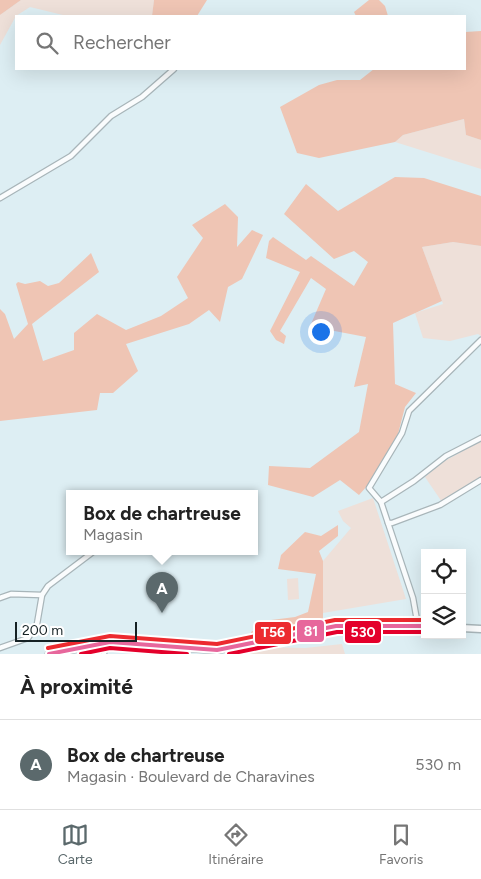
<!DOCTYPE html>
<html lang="fr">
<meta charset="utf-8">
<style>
body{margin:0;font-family:Figtree,sans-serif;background:#f2f2f2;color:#222}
.controls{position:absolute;right:15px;bottom:15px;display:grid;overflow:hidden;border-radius:0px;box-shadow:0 5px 20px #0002}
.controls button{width:45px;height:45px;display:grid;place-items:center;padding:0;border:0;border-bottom:1px solid #e0e0e0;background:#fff;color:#222;font:25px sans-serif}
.scale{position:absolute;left:15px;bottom:12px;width:122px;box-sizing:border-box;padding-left:5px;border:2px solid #152124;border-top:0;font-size:14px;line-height:18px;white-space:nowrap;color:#152124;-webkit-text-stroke:4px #fff;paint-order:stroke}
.you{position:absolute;left:320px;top:331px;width:18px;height:18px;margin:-12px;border:4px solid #fff;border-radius:50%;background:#1a73e8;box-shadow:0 0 0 8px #1a73e833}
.badge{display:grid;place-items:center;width:32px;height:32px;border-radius:50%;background:#5b696c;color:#fff;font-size:16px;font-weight:700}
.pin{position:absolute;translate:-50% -41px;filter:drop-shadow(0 1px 2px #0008)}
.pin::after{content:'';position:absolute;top:26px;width:18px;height:15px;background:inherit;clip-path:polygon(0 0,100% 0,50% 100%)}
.popup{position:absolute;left:66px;top:490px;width:192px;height:65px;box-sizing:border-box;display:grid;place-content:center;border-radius:0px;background:#fff;filter:drop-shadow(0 1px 4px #0005);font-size:16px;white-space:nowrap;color:#767676}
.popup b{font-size:19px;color:#222}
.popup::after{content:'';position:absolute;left:50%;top:100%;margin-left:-10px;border:10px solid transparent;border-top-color:#fff}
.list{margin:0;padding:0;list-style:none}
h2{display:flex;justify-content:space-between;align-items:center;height:65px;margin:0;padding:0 20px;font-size:21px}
h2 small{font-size:16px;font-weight:400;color:#767676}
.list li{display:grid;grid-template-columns:32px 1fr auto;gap:15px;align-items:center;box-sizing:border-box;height:90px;padding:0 20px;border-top:1px solid #e0e0e0}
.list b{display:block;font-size:19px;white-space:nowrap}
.list p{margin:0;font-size:16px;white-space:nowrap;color:#767676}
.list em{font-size:16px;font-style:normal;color:#767676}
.icon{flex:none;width:28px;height:28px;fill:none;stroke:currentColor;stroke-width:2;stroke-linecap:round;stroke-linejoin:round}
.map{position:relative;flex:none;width:481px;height:654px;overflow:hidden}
.search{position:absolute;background:#fff;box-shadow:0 5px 20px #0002;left:15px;right:15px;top:15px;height:55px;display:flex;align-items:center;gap:12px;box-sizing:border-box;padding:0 18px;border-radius:0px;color:#767676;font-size:19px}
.sheet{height:155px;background:#fff}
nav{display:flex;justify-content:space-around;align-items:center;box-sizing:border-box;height:70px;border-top:1px solid #e0e0e0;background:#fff;font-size:14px;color:#767676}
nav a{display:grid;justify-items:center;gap:2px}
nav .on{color:#5b696c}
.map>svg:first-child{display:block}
</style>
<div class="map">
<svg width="481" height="654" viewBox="0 0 481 654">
<rect width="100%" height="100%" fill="#ddeef3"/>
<!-- green -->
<g fill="#eee0d9">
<polygon points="21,0 154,0 152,16 67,16 30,7 16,16 0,45 0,15"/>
<polygon points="464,119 466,135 481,140 481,169 395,142 403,135"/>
<polygon points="453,242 481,246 481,336 478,334 450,341 423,338 415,313 443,304 422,247"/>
<polygon points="481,441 481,477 442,502 425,477 441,463"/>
<polygon points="373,498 406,599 323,613 323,561 351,528 343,521 338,511"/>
<polygon points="298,578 299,599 288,600 287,579"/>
<polygon points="342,644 345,654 245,654 261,647 305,648"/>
</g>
<!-- forest -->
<g fill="#efc5b4">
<polygon points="0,0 21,0 0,15"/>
<polygon points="154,0 207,0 197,16 152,16"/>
<polygon points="369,0 379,0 385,6 388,16 356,16 354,12"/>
<polygon points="481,31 481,140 466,135 464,119 403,135 395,142 319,158 297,153 280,107 319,85 337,80 360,80 374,69 465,69 465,32"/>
<polygon points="395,177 424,178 481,196 481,246 453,242 422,247 442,301 393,323 395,384 416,393 405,407 397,438 368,485 359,495 340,480 313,497 268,485 269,466 310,468 359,432 368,384 354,387 366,337 324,329 314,332 311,324 326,289 311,278 280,331 286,336 284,344 276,340 270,331 300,272 266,258 269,241 273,237 306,260 311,256 354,286 368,262 354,251 334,259 284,214 306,184 338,211"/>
<polygon points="225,204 238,217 237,247 252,230 263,235 242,279 228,287 220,322 209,310 189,324 126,344 138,371 113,393 100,393 97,410 0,421 0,309 5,314 14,339 28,324 16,284 18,282 25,284 40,281 48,286 59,283 91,253 99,272 32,324 43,361 74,350 74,333 97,314 126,330 161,316 188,298 177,277 203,238 192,225"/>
<polygon points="338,525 338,536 319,551 323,561 323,625 253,643 251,632 271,620 295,617 308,612 316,574 278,569 281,555 305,532 321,536"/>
</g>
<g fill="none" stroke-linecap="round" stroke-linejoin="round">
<defs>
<g id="minor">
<polyline points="0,198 71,156 111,116 142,97 174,69"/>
<polyline points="481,340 409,411 402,433 369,488 381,502 388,523 392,523 440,505 481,480"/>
<polyline points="381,502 414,481 446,456 481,438"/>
<polyline points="388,523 413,598 418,626"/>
<polyline points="0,598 11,594 42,595"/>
<polyline points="0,648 28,638 37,624 42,595 48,586 93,552"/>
<polyline points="104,654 105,642"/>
</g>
<g id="secondary">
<polyline points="462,628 481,629"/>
<polyline points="49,654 110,642 217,650 336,626 425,626"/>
</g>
</defs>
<!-- minor casing -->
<use href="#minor" stroke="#a8b5b9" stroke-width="7"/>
<!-- secondary casing -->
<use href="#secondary" stroke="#a8b5b9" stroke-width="9"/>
<!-- minor -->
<use href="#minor" stroke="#fafcfd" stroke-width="4.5"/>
<!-- secondary -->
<use href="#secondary" stroke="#fafcfd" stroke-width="6"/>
<defs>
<polyline id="bus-1" points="49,654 110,642 217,650 336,626 425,626"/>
<g id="bus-2">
<polyline points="81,654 110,648 187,654"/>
<polyline points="229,654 337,632 425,632"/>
</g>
<polyline id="bus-3" points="48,648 110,636 217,644 335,620 425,620"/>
</defs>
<!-- bus-1 casing -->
<use href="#bus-1" stroke="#fff" stroke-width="8"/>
<!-- bus-2 casing -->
<use href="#bus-2" stroke="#fff" stroke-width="8"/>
<!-- bus-3 casing -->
<use href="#bus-3" stroke="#fff" stroke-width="8"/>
<!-- bus-1 -->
<use href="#bus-1" stroke="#e7679c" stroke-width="4"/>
<!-- bus-2 -->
<use href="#bus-2" stroke="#e4002b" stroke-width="4"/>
<!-- bus-3 -->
<use href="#bus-3" stroke="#ec2a2f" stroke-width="4"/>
</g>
<g stroke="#fff" stroke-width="2">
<rect x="296" y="619" width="29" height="24" rx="5" fill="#e7679c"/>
<rect x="344" y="620" width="38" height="24" rx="5" fill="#e4002b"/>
<rect x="254" y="621" width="38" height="24" rx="5" fill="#ec2a2f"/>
</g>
<g font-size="14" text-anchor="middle" font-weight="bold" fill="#fff">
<text x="311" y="636">81</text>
<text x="363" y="637">530</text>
<text x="273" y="637">T56</text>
</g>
</svg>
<div class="controls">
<button><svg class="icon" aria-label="locate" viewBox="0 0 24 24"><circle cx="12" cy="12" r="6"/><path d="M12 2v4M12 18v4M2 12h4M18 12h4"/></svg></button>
<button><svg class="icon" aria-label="layers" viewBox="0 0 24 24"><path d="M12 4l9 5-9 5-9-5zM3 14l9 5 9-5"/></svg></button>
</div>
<div class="scale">200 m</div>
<div class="you"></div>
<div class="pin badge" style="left:162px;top:613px">A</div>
<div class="popup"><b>Box de chartreuse</b>Magasin</div>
<div class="search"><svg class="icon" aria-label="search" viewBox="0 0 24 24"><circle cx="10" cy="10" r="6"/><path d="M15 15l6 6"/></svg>Rechercher</div>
</div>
<section class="sheet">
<h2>À proximité<small></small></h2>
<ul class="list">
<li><span class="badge">A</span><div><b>Box de chartreuse</b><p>Magasin · Boulevard de Charavines</p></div><em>530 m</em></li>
</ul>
</section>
<nav>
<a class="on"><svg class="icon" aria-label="map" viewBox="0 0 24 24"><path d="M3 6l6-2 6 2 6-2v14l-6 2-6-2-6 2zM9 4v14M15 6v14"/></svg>Carte</a>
<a><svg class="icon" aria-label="directions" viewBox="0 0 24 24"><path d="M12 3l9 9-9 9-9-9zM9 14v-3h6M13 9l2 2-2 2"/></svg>Itinéraire</a>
<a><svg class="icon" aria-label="saved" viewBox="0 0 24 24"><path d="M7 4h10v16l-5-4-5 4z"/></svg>Favoris</a>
</nav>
